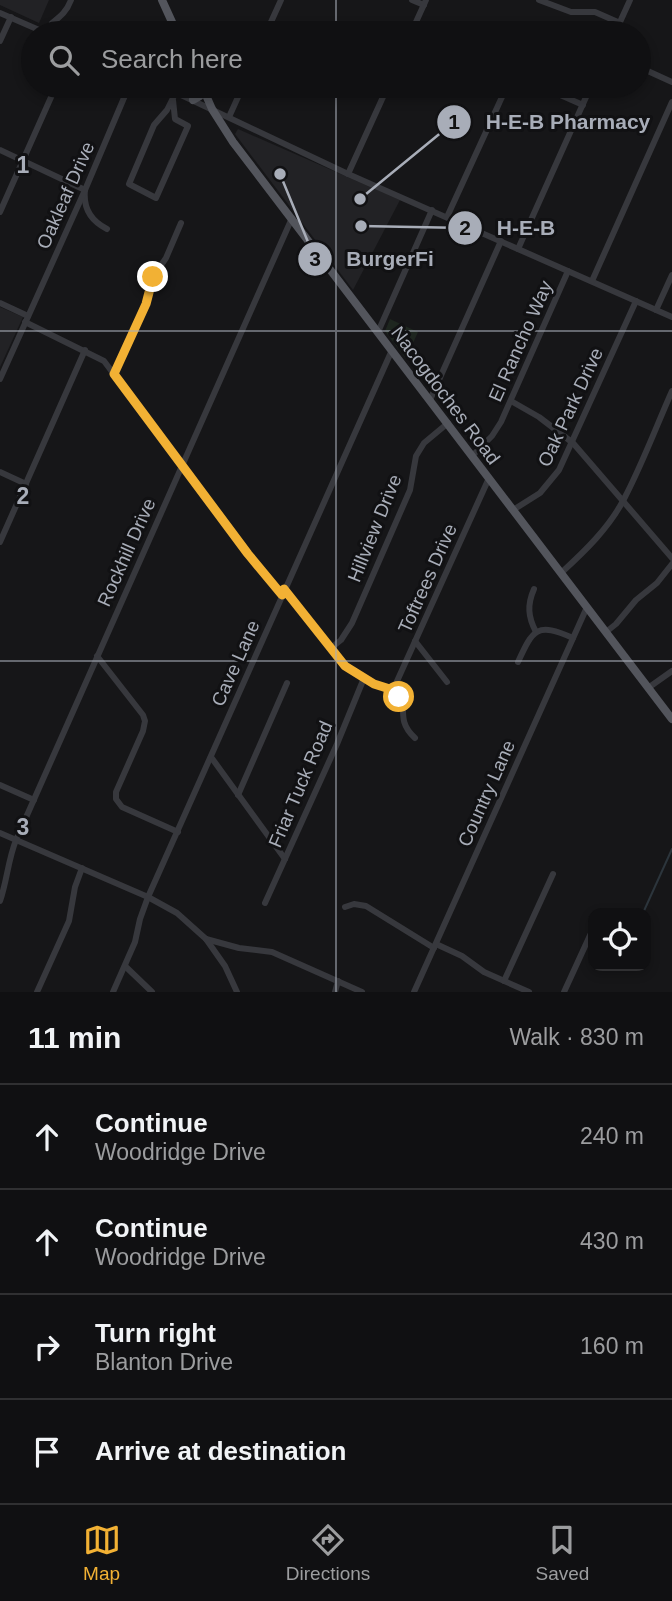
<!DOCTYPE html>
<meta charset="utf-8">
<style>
body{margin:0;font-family:Helvetica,sans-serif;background:#1e1e20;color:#f1f3f6}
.controls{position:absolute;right:21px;bottom:21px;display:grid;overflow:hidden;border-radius:14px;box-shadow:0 4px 10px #0003}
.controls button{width:63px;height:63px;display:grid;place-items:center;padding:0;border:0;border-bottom:2px solid #303032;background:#101012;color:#f1f3f6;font:35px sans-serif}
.stop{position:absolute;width:21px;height:21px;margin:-16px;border:5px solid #f2b134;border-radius:50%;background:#fff}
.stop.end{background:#f2b134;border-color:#fff;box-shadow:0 2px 7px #0008}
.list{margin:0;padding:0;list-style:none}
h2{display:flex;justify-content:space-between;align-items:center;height:91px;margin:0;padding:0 28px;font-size:30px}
h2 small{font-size:23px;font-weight:400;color:#9c9d9f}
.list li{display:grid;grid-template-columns:46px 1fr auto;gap:21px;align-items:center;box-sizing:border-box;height:105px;padding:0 28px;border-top:2px solid #303032}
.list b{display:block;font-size:26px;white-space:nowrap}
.list p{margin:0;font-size:23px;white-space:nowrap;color:#9c9d9f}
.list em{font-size:23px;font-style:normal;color:#9c9d9f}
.icon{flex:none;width:38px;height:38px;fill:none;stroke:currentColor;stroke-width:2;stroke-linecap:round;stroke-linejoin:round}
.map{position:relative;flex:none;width:672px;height:992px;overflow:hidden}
.search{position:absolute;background:#101012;box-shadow:0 4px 10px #0003;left:21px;right:21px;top:21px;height:77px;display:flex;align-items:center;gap:18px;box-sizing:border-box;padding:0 24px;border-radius:38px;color:#9c9d9f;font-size:26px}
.sheet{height:511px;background:#101012}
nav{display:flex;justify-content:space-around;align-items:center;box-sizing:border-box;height:98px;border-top:2px solid #303032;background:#101012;font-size:19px;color:#9c9d9f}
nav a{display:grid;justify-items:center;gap:4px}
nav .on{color:#f2b134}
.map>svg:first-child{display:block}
</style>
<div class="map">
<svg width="672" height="992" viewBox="0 0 672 992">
<rect width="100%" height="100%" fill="#161618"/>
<!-- built -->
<g fill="#222225">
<polygon points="0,0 49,0 39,23 0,5"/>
<polygon points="238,129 400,200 353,290 235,134"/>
<polygon points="0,307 23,317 0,367"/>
</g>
<!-- green -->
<polygon fill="#1e261f" points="390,319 418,332 406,359 385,331"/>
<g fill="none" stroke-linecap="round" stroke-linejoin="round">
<!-- stream -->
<polyline stroke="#2c353c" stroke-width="2" points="643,913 672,849"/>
<!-- minor -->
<g stroke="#37383d" stroke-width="6">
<polyline points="412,0 424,5"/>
<polyline points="539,0 571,12 595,12 620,23"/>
<polyline points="0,13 46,33"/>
<path d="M52,23C61,16 67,11 71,0"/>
<polyline points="266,33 281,0"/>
<polyline points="411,33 426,0"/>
<polyline points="615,33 630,0"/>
<polyline points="0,41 11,17"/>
<polyline points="639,67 672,82"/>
<polyline points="162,86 348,174 672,317"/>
<polyline points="540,86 583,105"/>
<polyline points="173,100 175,119 188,126 156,198 129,184 154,125 167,110 176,92"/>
<polyline points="229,117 243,86"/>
<path d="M0,150L85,190C83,208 91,221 107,229"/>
<polyline points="348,174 388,86"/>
<polyline points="0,212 56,86"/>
<polyline points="447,217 507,86"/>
<polyline points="518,249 591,86"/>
<polyline points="592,281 672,102"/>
<polyline points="0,303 28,316"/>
<polyline points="656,310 672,275"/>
<polyline points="25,322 104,361 248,554 282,595"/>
<polyline points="378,332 432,210"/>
<polyline points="114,374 146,304 153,277 166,258 181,223"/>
<polyline points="0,379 85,190 129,86"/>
<polyline points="430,400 501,241"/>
<polyline points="511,401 539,417 573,443 672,558"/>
<polyline points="472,456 492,436 501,422 568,271"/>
<polyline points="0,472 26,484"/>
<polyline points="513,510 540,493 559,470 636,301"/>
<polyline points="0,542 85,350"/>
<path d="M561,573C585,551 609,528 624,499C642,465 656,427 672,391"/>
<polyline points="284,589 345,666 374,684 393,690"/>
<path d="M534,589C527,605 528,617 536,632"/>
<polyline points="606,632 616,624 636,600 657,583 672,564"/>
<polyline points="415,641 447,682"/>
<polyline points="331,648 341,640 352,623 410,490 416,456 424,443 448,423"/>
<polyline points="97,656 143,715 145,721 143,731 116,792 116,799 122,807 178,832"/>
<path d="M518,662C533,629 537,622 573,638"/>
<polyline points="648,688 672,671"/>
<polyline points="393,690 489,478"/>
<path d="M393,690L403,699C403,716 401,725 415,738"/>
<polyline points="211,757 285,859"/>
<polyline points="0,785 34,800"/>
<polyline points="238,795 287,683"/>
<polyline points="0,833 148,897 177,913 206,939 239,948 272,952 362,992"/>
<path d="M0,901C7,881 8,860 16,840L292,218"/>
<polyline points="265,903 337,744 364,678"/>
<polyline points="345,907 354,904 366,906 434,948"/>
<polyline points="206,939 225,966 237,992"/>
<polyline points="436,944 462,956 484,972 529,992"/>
<polyline points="125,966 152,992"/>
<polyline points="504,981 553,874"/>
<polyline points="37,992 69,921 75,887 82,868"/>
<polyline points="113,992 135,942 140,919 148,897 392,350"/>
<polyline points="335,992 338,981"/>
<polyline points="414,992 587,607"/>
<polyline points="564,992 592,931"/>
</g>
<!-- major -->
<g stroke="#53555c" stroke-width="8">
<polyline points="162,0 177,33"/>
<polyline points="202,86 212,109 233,142 672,719"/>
<polyline points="193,100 200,96 203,89"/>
</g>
</g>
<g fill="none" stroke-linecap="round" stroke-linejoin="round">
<!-- route -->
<polyline stroke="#f2b134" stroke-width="9" points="153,277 146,304 114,374 248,554 282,595 284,589 345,666 374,684 393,690 399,697"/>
</g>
<!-- grid -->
<path fill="none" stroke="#a8adb8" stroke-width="2" stroke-opacity="0.55" d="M336,0V33M336,86V992M0,331H672M0,661H672"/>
<g text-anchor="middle" stroke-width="6" stroke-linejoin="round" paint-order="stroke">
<!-- street labels -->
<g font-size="19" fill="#a8adb8" stroke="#111113">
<text transform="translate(65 195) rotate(-66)" y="7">Oakleaf Drive</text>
<text transform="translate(520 341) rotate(-66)" y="7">El Rancho Way</text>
<text transform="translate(446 395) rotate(53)" y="7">Nacogdoches Road</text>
<text transform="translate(570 407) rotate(-65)" y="7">Oak Park Drive</text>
<text transform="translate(374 528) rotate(-68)" y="7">Hillview Drive</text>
<text transform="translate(126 552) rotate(-66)" y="7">Rockhill Drive</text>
<text transform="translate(427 578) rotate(-66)" y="7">Toftrees Drive</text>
<text transform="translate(235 663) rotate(-66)" y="7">Cave Lane</text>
<text transform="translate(300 784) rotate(-67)" y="7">Friar Tuck Road</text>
<text transform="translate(486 793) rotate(-66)" y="7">Country Lane</text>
</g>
</g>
<g font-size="23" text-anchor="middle" font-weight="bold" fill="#a8adb8" stroke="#111113" stroke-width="6" stroke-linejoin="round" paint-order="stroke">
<text x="23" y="173">1</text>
<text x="23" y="504">2</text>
<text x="23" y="835">3</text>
</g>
<!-- callouts -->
<path fill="none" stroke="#a8adb8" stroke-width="2.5" d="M360 199L454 122M361 226L465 228M280 174L315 259"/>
<g fill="#a8adb8" stroke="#111113" stroke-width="2.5">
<circle cx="360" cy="199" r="7"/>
<circle cx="361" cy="226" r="7"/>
<circle cx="280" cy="174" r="7"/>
<circle cx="454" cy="122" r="18"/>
<circle cx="465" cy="228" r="18"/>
<circle cx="315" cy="259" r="18"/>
</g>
<g font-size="21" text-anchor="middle" font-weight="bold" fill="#111">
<text x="454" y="129">1</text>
<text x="465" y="235">2</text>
<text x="315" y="266">3</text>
</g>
<g font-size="21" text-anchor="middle" font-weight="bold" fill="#a8adb8" stroke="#111113" stroke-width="6" stroke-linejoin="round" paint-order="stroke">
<text x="568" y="129">H-E-B Pharmacy</text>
<text x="526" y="235">H-E-B</text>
<text x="390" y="266">BurgerFi</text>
</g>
</svg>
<div class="controls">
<button><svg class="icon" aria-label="locate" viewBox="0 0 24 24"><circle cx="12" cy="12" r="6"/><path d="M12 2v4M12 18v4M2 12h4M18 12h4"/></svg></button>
</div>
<div class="stop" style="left:399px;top:697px"></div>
<div class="stop end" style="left:153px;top:277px"></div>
<div class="search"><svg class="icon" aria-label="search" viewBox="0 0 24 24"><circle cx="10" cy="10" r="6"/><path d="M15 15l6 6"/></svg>Search here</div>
</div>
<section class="sheet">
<h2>11 min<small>Walk · 830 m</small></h2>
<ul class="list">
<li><svg class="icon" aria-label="ahead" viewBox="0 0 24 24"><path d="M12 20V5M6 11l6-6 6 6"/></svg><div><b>Continue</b><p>Woodridge Drive</p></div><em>240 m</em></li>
<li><svg class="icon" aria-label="ahead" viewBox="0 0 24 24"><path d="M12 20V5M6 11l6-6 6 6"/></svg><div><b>Continue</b><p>Woodridge Drive</p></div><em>430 m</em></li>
<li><svg class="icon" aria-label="right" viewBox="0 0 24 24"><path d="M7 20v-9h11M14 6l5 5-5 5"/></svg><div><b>Turn right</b><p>Blanton Drive</p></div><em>160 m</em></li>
<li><svg class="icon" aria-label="arrive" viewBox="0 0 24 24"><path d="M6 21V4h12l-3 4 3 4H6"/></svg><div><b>Arrive at destination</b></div></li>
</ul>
</section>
<nav>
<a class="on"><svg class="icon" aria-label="map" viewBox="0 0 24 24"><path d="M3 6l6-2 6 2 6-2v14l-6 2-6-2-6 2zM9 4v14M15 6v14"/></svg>Map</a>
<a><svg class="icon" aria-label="directions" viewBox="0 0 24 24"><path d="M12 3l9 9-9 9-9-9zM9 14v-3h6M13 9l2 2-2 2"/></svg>Directions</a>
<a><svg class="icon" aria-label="saved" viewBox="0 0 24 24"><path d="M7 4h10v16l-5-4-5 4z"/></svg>Saved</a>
</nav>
